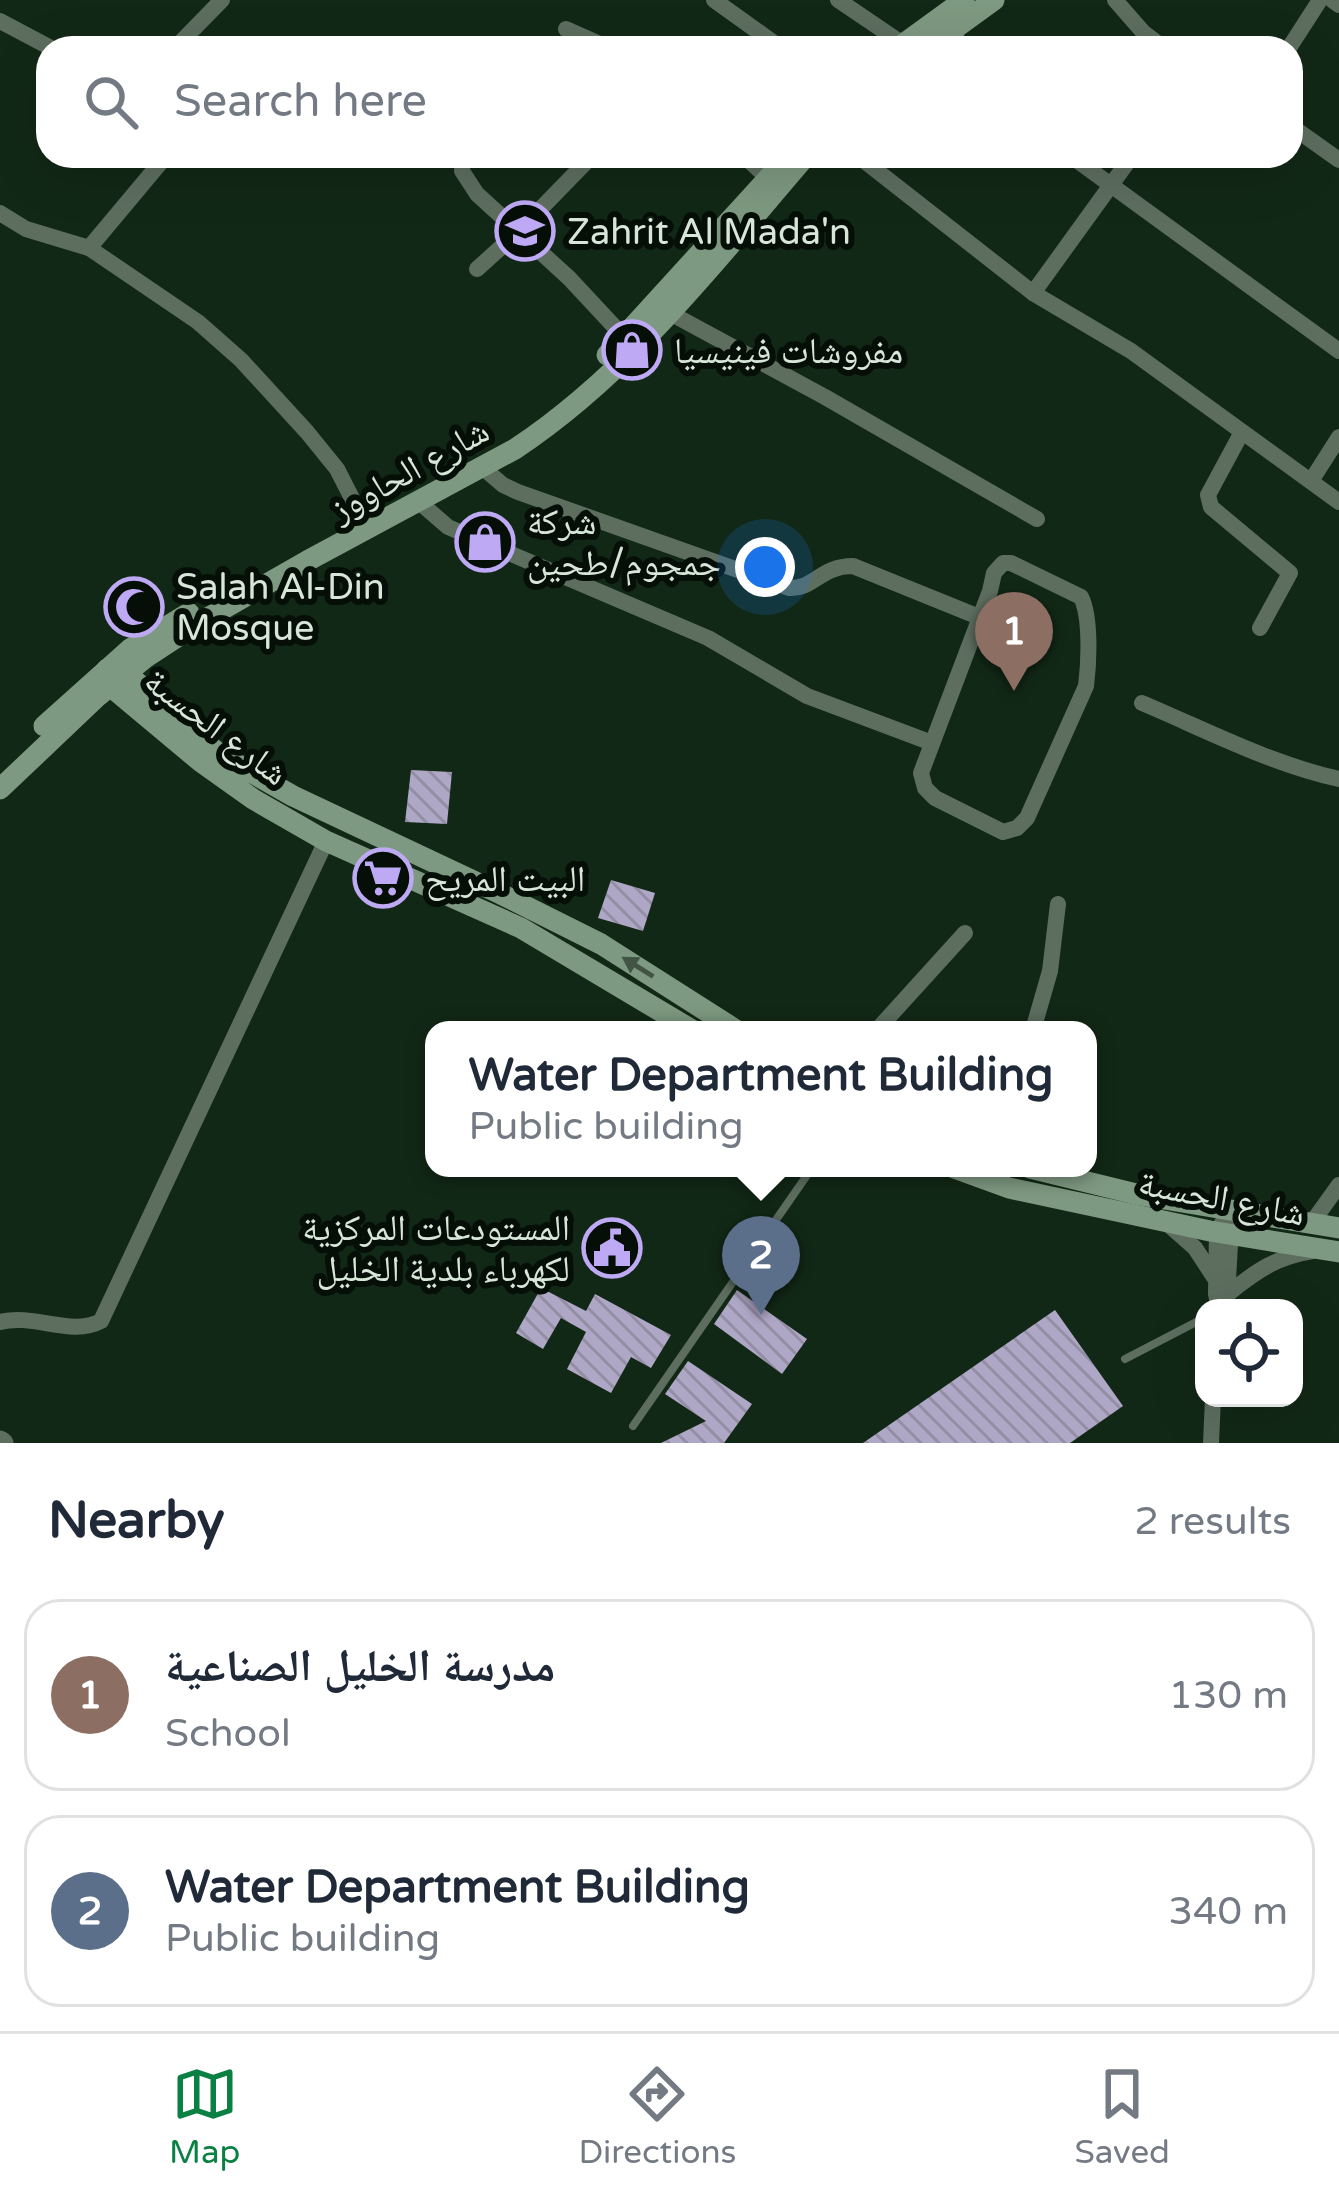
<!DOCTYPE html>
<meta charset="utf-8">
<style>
body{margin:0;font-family:"Varela Round","Noto Naskh Arabic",sans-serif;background:#f6f6f7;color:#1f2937}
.controls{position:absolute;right:36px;bottom:36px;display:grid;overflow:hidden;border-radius:24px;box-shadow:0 12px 48px #0002}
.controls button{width:108px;height:108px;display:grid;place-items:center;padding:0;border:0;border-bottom:3px solid #e0e1e3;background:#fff;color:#1f2937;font:60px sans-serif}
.you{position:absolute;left:765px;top:567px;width:42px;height:42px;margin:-30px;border:9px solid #fff;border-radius:50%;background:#1a73e8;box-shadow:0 0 0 18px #1a73e833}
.badge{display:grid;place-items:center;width:78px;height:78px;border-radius:50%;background:#0b8043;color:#fff;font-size:39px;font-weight:700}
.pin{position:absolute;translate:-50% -99px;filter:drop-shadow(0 3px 6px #0008)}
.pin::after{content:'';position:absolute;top:63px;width:42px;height:36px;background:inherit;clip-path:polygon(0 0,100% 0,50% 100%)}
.popup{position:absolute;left:425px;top:1021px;width:672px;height:156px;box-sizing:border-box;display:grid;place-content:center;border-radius:24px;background:#fff;filter:drop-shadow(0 3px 9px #0005);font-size:39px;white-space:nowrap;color:#747a83}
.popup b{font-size:45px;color:#1f2937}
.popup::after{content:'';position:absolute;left:50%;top:100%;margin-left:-24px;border:24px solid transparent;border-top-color:#fff}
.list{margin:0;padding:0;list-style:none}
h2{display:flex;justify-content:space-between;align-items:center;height:156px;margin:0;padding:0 48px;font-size:51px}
h2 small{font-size:39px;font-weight:400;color:#747a83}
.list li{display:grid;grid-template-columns:78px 1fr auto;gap:36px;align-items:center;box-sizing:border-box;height:192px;margin:0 24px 24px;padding:0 24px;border:3px solid #e0e1e3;border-radius:36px}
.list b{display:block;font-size:45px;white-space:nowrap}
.list p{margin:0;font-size:39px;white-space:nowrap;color:#747a83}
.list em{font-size:39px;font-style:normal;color:#747a83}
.icon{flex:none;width:66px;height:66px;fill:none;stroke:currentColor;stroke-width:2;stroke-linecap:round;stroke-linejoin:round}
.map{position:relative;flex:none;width:1339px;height:1443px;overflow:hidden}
.search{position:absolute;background:#fff;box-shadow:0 12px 48px #0002;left:36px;right:36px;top:36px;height:132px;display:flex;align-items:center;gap:30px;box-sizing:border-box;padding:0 42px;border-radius:36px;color:#747a83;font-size:45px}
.sheet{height:588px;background:#fff}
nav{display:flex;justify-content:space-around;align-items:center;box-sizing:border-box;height:168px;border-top:3px solid #e0e1e3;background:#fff;font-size:33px;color:#747a83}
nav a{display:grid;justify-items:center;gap:6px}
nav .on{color:#0b8043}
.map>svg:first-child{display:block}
</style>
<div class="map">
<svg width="1339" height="1443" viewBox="0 0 1339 1443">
<defs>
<pattern id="building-back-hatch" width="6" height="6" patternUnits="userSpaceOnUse" patternTransform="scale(3)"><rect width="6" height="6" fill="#afa7c6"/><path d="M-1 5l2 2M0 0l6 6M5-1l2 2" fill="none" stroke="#948ea5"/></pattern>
</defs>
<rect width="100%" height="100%" fill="#122816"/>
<!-- building -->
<g fill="url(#building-back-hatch)">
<polygon points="411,770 452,772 447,824 405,822"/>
<polygon points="611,880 655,893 643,931 598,918"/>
<polygon points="541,1288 586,1311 595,1294 671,1335 651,1368 631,1357 611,1393 567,1369 586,1332 561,1318 543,1349 516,1333"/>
<polygon points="737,1290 807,1339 782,1374 714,1324"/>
<polygon points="1055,1310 1123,1406 1070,1443 863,1443"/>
<polygon points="688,1361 752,1404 724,1443 661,1443 706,1421 665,1394"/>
</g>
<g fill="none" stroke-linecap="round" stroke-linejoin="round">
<!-- service -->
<g stroke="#5d6e5f" stroke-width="8">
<polyline points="1125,1359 1204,1318"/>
<polyline points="633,1426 812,1168"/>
</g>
<!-- minor -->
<g stroke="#5d6e5f" stroke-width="16">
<polyline points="714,0 781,48"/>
<polyline points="838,0 903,44"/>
<polyline points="1115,0 1143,32 1164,48"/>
<polyline points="1332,0 1339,5"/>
<polyline points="0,21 51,48"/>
<polyline points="566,29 609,48"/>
<polyline points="951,30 963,48"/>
<polyline points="175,48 222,0"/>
<polyline points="1289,48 1320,0"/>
<polyline points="1291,126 1339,160"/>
<polyline points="463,156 462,171 477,194 569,278 624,337"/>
<polyline points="744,156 768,178"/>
<polyline points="858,156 1033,293 1131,351 1339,502"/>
<polyline points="1071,156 1339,351"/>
<polyline points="0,213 26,229 89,248 198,322 241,360 307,432 337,469 361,516"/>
<polyline points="89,248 166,156"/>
<polyline points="477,269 519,231 592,156"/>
<polyline points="1033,293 1132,156"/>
<polyline points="670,313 825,397 1037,519"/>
<polyline points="1242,432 1208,495 1211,507 1290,573 1260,628"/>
<path d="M482,467L503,485L518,492L789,588C813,590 820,566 853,566L979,617"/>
<polyline points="1311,481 1339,437"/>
<polyline points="418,501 448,527 708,638 807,696 932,743"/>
<path d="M1003,563H1011L1081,597C1091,617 1089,663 1086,686L1027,818L1017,828L1003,832L935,798L925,788L921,773L990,591L994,573Z"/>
<path d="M1142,703C1206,730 1271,764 1339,779"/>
<polyline points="877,1030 965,933"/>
<polyline points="1033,1030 1050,971 1058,904"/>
<polyline points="1311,1224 1339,1185"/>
<polyline points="1169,1225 1195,1248 1214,1277"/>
<path d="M1229,1293C1256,1271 1278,1256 1313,1251"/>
<polyline points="1227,1297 1231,1227"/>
<polyline points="1219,1308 1216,1294 1217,1232 1229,1211"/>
<path d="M0,1322C34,1313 71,1337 101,1321L326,841"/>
<polyline points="1211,1443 1213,1398"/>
</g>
<!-- tertiary -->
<polyline stroke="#5d6e5f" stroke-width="21" points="0,1441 3,1443"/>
<!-- secondary -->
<g stroke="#7e9981" stroke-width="21">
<polyline points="898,48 964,0"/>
<polyline points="928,48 994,0"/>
<polyline points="607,355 784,161"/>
<polyline points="44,726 130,649 189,613"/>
<path d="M0,789L98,696L145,658L197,624L307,561L515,449C630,373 717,259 806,156"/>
<polyline points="692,1030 521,928 326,841 253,799 201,762 110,686 107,669 126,673 219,754 293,796 501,894 601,944 736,1030"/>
<polyline points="954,1168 1009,1188 1210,1231 1339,1252"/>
<polyline points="1030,1168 1140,1195 1339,1228"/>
</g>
</g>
<!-- one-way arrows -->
<defs><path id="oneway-solid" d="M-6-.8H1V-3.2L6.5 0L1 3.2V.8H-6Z" transform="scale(3)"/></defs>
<use fill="#425444" href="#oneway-solid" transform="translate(638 967) rotate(-148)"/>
<!-- icons -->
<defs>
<symbol id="school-ring" viewBox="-11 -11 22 22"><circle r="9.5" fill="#060f07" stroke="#bea9f4" stroke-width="1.5"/><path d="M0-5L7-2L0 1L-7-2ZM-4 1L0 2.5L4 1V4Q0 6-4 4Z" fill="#bea9f4"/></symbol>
<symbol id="shop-ring" viewBox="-11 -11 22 22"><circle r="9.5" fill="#060f07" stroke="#bea9f4" stroke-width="1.5"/><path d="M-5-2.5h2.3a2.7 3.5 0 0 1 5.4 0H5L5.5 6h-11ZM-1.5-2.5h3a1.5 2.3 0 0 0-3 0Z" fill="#bea9f4"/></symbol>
<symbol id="mosque-ring" viewBox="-11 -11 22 22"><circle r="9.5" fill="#060f07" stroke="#bea9f4" stroke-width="1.5"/><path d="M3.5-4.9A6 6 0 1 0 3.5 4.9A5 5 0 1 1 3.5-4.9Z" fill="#bea9f4"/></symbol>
<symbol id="supermarket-ring" viewBox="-11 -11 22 22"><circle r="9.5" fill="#060f07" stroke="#bea9f4" stroke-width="1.5"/><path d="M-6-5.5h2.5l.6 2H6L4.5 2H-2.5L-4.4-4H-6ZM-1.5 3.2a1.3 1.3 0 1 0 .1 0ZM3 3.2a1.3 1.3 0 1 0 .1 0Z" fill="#bea9f4"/></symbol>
<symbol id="civic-ring" viewBox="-11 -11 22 22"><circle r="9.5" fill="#060f07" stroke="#bea9f4" stroke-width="1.5"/><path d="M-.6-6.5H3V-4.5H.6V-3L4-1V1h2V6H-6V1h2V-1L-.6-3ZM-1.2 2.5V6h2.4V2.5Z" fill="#bea9f4"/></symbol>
</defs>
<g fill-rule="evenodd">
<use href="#school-ring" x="492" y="198" width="66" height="66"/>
<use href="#shop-ring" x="599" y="317" width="66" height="66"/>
<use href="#shop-ring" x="452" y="509" width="66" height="66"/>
<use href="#mosque-ring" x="101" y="574" width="66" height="66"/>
<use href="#supermarket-ring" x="350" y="845" width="66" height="66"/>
<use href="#civic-ring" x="579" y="1215" width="66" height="66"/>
</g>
<g text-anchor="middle" stroke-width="12" stroke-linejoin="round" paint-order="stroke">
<!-- poi labels -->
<g font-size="36" fill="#d8e6da" stroke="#060f07" text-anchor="start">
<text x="567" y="244">Zahrit Al Mada'n</text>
<text x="674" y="363">مفروشات فينيسيا</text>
<text x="527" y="534">شركة<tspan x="527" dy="41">جمجوم/طحين</tspan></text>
<text x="176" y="599">Salah Al-Din<tspan x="176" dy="41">Mosque</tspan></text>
<text x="425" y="891">البيت المريح</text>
<text x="570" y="1240" text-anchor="end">المستودعات المركزية<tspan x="570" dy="41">لكهرباء بلدية الخليل</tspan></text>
</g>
<!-- street labels -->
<g font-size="36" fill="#d8e6da" stroke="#060f07">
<text transform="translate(409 469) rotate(-29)" y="13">شارع الحاووز</text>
<text transform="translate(217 726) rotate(37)" y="13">شارع الحسبة</text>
<text transform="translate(1222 1197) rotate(11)" y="13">شارع الحسبة</text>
</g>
</g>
</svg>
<div class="controls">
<button><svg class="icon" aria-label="locate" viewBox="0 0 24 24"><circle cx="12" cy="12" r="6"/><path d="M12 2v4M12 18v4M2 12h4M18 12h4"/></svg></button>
</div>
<div class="you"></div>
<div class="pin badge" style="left:1014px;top:691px;background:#8d6e63">1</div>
<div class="pin badge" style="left:761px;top:1315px;background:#5c6f8a">2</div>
<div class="popup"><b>Water Department Building</b>Public building</div>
<div class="search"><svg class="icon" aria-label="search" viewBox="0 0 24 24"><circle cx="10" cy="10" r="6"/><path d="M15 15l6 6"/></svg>Search here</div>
</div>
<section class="sheet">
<h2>Nearby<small>2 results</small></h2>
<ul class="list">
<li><span class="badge" style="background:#8d6e63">1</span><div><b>مدرسة الخليل الصناعية</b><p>School</p></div><em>130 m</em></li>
<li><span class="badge" style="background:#5c6f8a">2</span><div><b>Water Department Building</b><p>Public building</p></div><em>340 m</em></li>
</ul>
</section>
<nav>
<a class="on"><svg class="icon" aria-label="map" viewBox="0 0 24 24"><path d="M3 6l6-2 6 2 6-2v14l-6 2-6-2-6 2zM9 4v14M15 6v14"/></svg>Map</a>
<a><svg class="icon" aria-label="directions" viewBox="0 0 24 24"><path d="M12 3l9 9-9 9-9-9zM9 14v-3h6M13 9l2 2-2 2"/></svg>Directions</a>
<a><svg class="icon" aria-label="saved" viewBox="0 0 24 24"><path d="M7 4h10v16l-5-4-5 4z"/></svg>Saved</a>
</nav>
